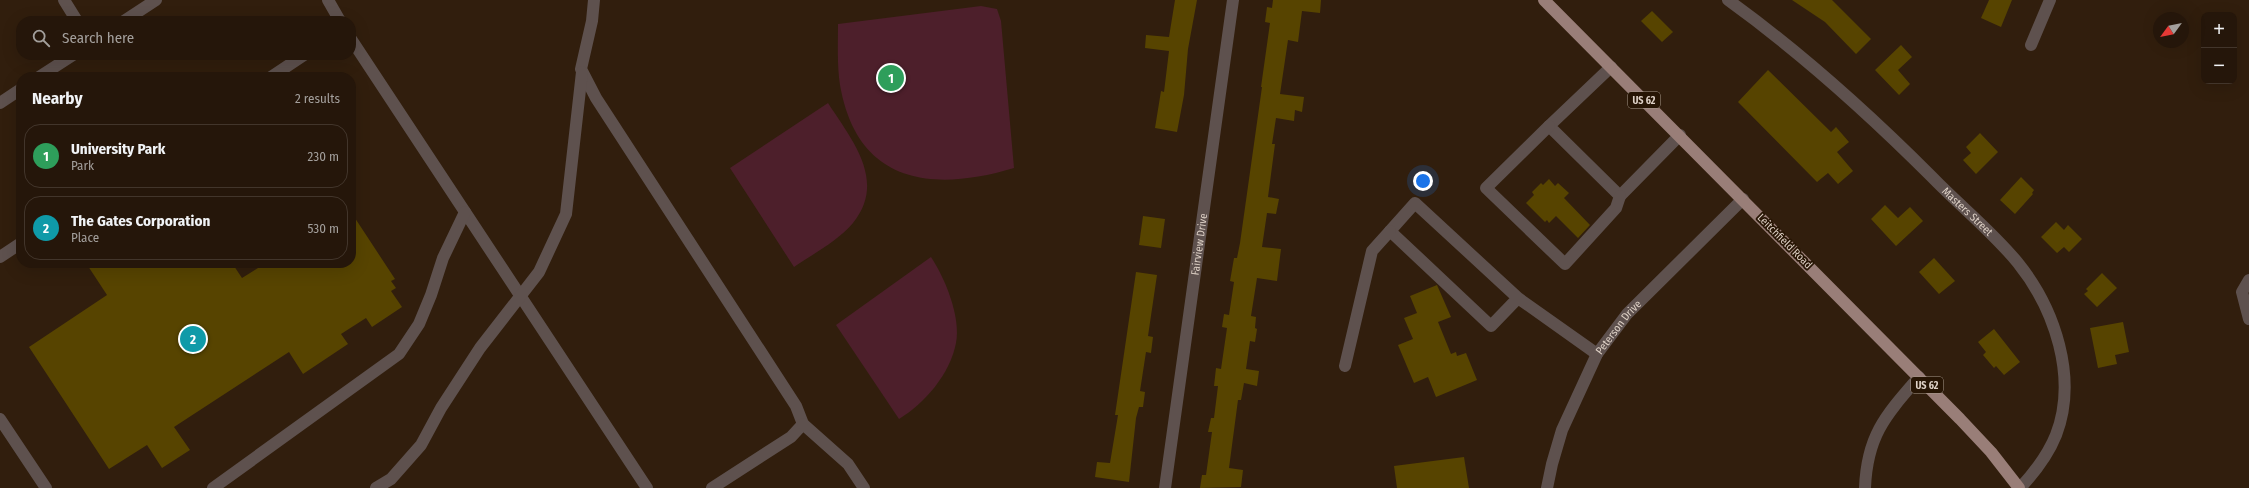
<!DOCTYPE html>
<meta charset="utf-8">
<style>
body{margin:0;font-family:"Fira Sans Condensed",sans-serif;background:#2d1f13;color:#f1f3f6}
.controls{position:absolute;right:12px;top:12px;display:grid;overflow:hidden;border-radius:8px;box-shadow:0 4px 16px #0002}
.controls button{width:36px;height:36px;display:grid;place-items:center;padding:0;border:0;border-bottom:1px solid #42352b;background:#25160a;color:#f1f3f6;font:20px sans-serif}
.compass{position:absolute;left:2153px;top:12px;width:36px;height:36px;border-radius:50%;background:#25160a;box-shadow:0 4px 16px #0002;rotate:237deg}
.you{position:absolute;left:1423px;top:181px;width:14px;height:14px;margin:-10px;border:3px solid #fff;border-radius:50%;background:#1a73e8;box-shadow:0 0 0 6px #1a73e833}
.badge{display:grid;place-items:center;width:26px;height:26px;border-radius:50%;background:#8c9099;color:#fff;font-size:13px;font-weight:700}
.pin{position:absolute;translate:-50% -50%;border:2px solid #fff;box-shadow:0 1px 4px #0006}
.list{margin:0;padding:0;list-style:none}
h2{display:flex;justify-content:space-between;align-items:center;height:52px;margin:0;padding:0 16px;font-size:17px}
h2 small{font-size:13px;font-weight:400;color:#a39f9c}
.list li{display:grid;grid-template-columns:26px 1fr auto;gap:12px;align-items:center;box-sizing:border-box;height:64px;margin:0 8px 8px;padding:0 8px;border:1px solid #42352b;border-radius:16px}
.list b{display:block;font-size:15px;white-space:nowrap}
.list p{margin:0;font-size:13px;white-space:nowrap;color:#a39f9c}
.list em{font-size:13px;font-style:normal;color:#a39f9c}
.icon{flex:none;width:22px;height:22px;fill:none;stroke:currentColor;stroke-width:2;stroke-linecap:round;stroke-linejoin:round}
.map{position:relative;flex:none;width:2249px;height:488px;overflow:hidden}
.search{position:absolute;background:#25160a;box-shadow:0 4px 16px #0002;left:16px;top:16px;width:340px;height:44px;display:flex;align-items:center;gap:10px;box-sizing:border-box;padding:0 14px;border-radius:16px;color:#a39f9c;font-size:15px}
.panel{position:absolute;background:#25160a;box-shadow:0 4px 16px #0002;left:16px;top:72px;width:340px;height:196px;border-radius:16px}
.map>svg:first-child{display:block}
</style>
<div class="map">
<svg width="2249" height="488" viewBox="0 0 2249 488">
<rect width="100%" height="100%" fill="#311e0d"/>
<!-- green -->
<g fill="#4d1f2b">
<path d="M981,6L997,9L1001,21L1014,168C931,193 857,183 840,85C837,65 838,44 838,24Z"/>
<path d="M828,103C852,140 887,181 853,223C838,241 813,254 794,267L730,168Z"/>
<path d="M931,257C945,278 961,317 956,343C950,374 925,403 899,419L836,325Z"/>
</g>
<!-- building -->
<g fill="#574400">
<polygon points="1175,0 1197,0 1188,49 1184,95 1177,132 1155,128 1161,91 1164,92 1169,51 1145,48 1146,35 1169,37"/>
<polygon points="1273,0 1321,0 1320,13 1302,11 1298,42 1288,40 1280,94 1304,97 1302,112 1295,110 1294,121 1276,118 1272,144 1275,144 1268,197 1279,199 1276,214 1267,213 1262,247 1281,249 1277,281 1257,278 1251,316 1256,317 1255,328 1257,329 1255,342 1250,341 1246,369 1259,371 1257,386 1244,383 1241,400 1238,400 1229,468 1243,470 1241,487 1200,488 1202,475 1206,475 1212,432 1208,432 1211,418 1214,418 1218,386 1214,386 1216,368 1221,369 1227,328 1222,327 1224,314 1229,315 1234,282 1230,281 1234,258 1237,258 1240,243 1262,87 1261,87 1270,23 1265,22 1267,7 1272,8"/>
<polygon points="1792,0 1832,0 1871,39 1856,54 1825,22"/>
<polygon points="1989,0 2012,0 2001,27 1981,18"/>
<polygon points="1652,11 1673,32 1662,42 1641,21"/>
<polygon points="1901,45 1912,57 1898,70 1910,84 1899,95 1875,70"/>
<polygon points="1768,70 1831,132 1836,127 1849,142 1837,152 1853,171 1838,184 1828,173 1817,182 1738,102"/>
<polygon points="1980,133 1998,152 1976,174 1963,160 1971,153 1966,147"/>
<polygon points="2021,177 2034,190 2032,193 2033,194 2015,214 2000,200"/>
<polygon points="1549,179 1555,186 1558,183 1569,193 1564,198 1590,225 1578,238 1556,216 1549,223 1547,220 1545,222 1526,203 1534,195 1532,192 1541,183 1543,185"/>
<polygon points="1885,205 1898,218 1910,207 1923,221 1896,246 1871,219"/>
<polygon points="351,212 395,279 391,281 396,288 391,291 402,307 372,327 366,318 341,334 348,344 303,374 289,352 174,427 190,450 162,468 147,445 109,469 29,347 107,295 86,263 232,263 242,278 266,263 351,263"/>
<polygon points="1143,216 1165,219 1161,248 1139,245"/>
<polygon points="2056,222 2064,230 2068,225 2082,239 2069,252 2064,247 2057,253 2041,237"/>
<polygon points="1934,258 1955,281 1939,294 1919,272"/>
<polygon points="1136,272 1157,275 1148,336 1153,337 1151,353 1146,352 1140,391 1145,392 1143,407 1139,407 1136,418 1129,482 1095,477 1097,462 1110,463 1118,415 1115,415"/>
<polygon points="2102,273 2117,288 2097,307 2084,294 2088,291 2086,289"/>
<polygon points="1437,285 1451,317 1438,322 1451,354 1456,352 1457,356 1466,353 1477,380 1436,397 1428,377 1414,383 1398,345 1413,339 1404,318 1417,313 1410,296"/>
<polygon points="2123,322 2129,352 2115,355 2117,364 2098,368 2090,328"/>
<polygon points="1994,329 2020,362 2004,375 1996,366 1994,368 1983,355 1986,352 1978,342"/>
<polygon points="1464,457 1469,488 1397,488 1394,466"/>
</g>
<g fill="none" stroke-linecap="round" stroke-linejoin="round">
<!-- minor -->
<g stroke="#5e514e" stroke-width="12">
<polyline points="64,0 77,21"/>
<polyline points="328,0 340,21"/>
<polyline points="594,0 592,21 581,69 596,98 796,406 803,424 791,437 712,488"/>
<path id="s1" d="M1728,0C1803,54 1867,112 1932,177C1960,206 1993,232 2018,263C2055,309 2078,378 2056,435C2048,455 2035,472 2020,488"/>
<polyline points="124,21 156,0"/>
<polyline points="351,39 647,488"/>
<polyline points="2031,45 2050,0"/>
<polyline points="1611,67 1549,126 1620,196 1680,135"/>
<polyline points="39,77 73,55"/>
<polyline points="271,77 304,55"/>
<polyline points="0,103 21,89"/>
<polyline points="1549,126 1486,188 1565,264 1616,208 1620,196"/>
<polyline points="0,257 21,243"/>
<polyline points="2249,280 2242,292 2249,319"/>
<polyline points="1518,298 1491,326 1390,231 1415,203 1518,298 1597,354"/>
<polyline points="1345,366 1372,251 1390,231"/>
<polyline points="0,419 46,488"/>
<polyline points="803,424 848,464 864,488"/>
<polyline points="213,488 399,354 419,324 431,295 443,258 465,212"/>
<polyline points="376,488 391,479 421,445 441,408 480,348 539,272 566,214 582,72"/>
<path id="s2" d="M1165,488L1233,0"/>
<path id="s3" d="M1547,488L1552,464L1562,430L1597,354L1627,314L1743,199"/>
<path d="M1865,488C1867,435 1886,415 1919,377"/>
</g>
<!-- major -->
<polyline stroke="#997e78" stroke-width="12" points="1544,0 1960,419 1991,452 2019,488"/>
</g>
<g text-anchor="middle" stroke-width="3.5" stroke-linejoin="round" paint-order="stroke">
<!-- shield labels -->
<g fill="#271504" stroke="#a7998c" stroke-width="1">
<rect x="1628" y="92" width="32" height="16" rx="3"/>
<rect x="1911" y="377" width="32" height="16" rx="3"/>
</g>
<g font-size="10" font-weight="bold" fill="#ded1c6">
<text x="1644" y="104">US 62</text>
<text x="1927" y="389">US 62</text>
</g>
<!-- street labels -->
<g font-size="11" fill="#ded1c6" stroke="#271504">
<text dy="4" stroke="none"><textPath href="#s1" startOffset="320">Masters Street</textPath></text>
<text transform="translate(1785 241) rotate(45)" y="4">Leitchfield Road</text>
<text dy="4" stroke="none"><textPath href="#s2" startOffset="246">Fairview Drive</textPath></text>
<text dy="4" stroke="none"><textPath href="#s3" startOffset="178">Peterson Drive</textPath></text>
</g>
</g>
</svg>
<div class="controls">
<button>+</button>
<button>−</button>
</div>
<svg class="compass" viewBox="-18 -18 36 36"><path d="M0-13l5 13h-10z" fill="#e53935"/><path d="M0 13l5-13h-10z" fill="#a39f9c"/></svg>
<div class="you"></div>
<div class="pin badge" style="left:891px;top:78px;background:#2e9e5b">1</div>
<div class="pin badge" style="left:193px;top:339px;background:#0f9aa8">2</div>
<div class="search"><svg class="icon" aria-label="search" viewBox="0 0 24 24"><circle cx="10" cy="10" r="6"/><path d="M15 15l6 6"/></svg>Search here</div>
<section class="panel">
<h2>Nearby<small>2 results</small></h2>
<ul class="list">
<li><span class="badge" style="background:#2e9e5b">1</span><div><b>University Park</b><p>Park</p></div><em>230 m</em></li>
<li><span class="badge" style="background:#0f9aa8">2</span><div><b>The Gates Corporation</b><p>Place</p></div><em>530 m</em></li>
</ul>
</section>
</div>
